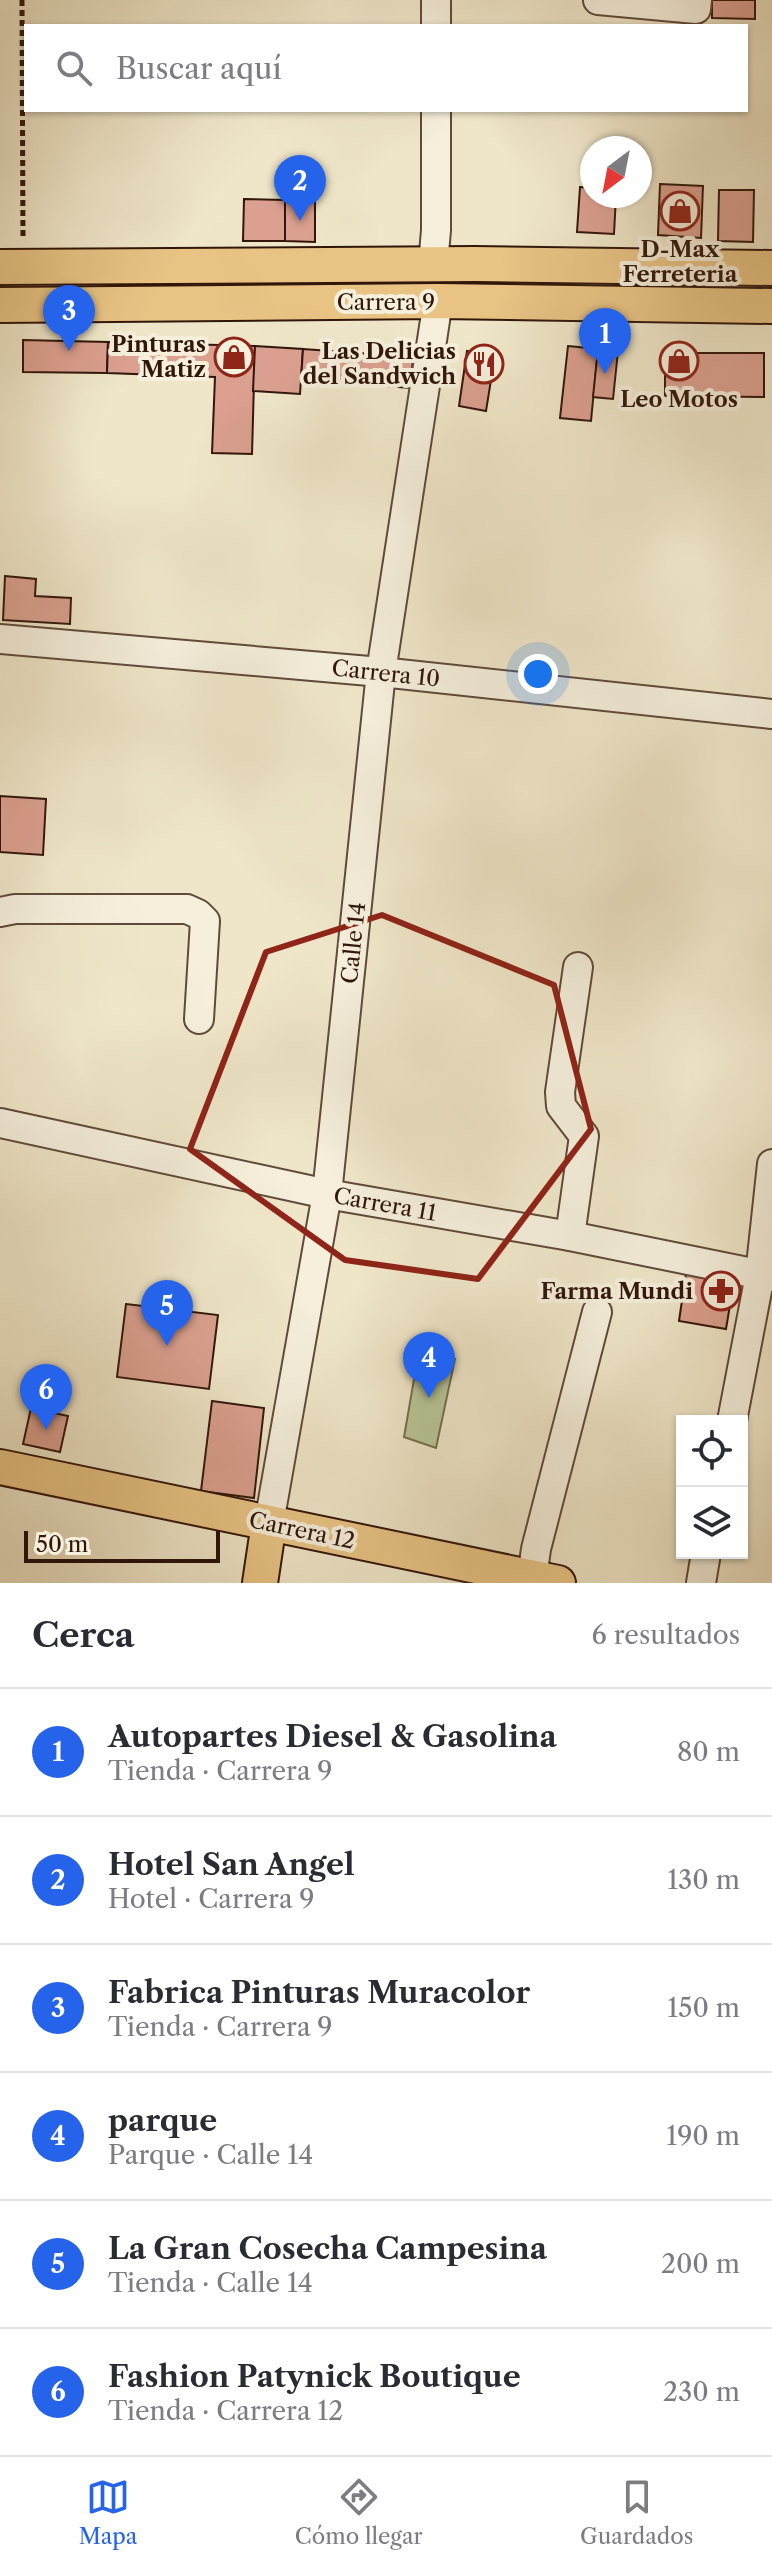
<!DOCTYPE html>
<html lang="es">
<meta charset="utf-8">
<style>
body{margin:0;font-family:"Libre Caslon Text",serif;background:#f7f7f7;color:#2b2b33}
.controls{position:absolute;right:24px;bottom:24px;display:grid;overflow:hidden;border-radius:0px;box-shadow:0 2px 6px #0004}
.controls button{width:72px;height:72px;display:grid;place-items:center;padding:0;border:0;border-bottom:2px solid #e1e1e2;background:#fff;color:#2b2b33;font:40px sans-serif}
.compass{position:absolute;left:580px;top:136px;width:72px;height:72px;border-radius:50%;background:#fff;box-shadow:0 2px 6px #0004;rotate:212deg}
.scale{position:absolute;left:24px;bottom:20px;width:196px;box-sizing:border-box;padding-left:8px;border:4px solid #31160a;border-top:0;font-size:22px;line-height:28px;white-space:nowrap;color:#31160a;-webkit-text-stroke:6px #f5efdc;paint-order:stroke}
.you{position:absolute;left:538px;top:674px;width:28px;height:28px;margin:-20px;border:6px solid #fff;border-radius:50%;background:#1a73e8;box-shadow:0 0 0 12px #1a73e833}
.badge{display:grid;place-items:center;width:52px;height:52px;border-radius:50%;background:#2563eb;color:#fff;font-size:26px;font-weight:700}
.pin{position:absolute;translate:-50% -66px;filter:drop-shadow(0 2px 4px #0008)}
.pin::after{content:'';position:absolute;top:42px;width:28px;height:24px;background:inherit;clip-path:polygon(0 0,100% 0,50% 100%)}
.list{margin:0;padding:0;list-style:none}
h2{display:flex;justify-content:space-between;align-items:center;height:104px;margin:0;padding:0 32px;font-size:34px}
h2 small{font-size:26px;font-weight:400;color:#7c7c81}
.list li{display:grid;grid-template-columns:52px 1fr auto;gap:24px;align-items:center;box-sizing:border-box;height:128px;padding:0 32px;border-top:2px solid #e1e1e2}
.list b{display:block;font-size:30px;white-space:nowrap}
.list p{margin:0;font-size:26px;white-space:nowrap;color:#7c7c81}
.list em{font-size:26px;font-style:normal;color:#7c7c81}
.icon{flex:none;width:44px;height:44px;fill:none;stroke:currentColor;stroke-width:2;stroke-linecap:round;stroke-linejoin:round}
.map{position:relative;flex:none;width:772px;height:1583px;overflow:hidden}
.search{position:absolute;background:#fff;box-shadow:0 2px 6px #0004;left:24px;right:24px;top:24px;height:88px;display:flex;align-items:center;gap:20px;box-sizing:border-box;padding:0 28px;border-radius:0px;color:#7c7c81;font-size:30px}
.sheet{height:872px;background:#fff}
nav{display:flex;justify-content:space-around;align-items:center;box-sizing:border-box;height:112px;border-top:2px solid #e1e1e2;background:#fff;font-size:22px;color:#7c7c81}
nav a{display:grid;justify-items:center;gap:4px}
nav .on{color:#2563eb}
.map>svg:first-child{display:block}
</style>
<div class="map">
<svg width="772" height="1583" viewBox="0 0 772 1583">
<rect width="100%" height="100%" fill="#efe6c9"/>
<filter id="stains"><feTurbulence type="fractalNoise" baseFrequency=".0025" numOctaves="4"/><feColorMatrix values="0 0 0 0 .2 0 0 0 0 .09 0 0 0 0 .02 0 0 0 .5 -.17"/></filter>
<radialGradient id="worn" r=".72"><stop offset=".6" stop-color="#630" stop-opacity="0"/><stop offset="1" stop-color="#630" stop-opacity=".3"/></radialGradient>
<!-- green -->
<polygon fill="#b8c597" stroke="#746e50" stroke-width="2" points="418,1356 455,1359 436,1448 404,1437"/>
<!-- building -->
<g fill="#dba090" stroke="#31160a" stroke-width="2">
<polygon points="712,0 755,0 755,19 712,18"/>
<polygon points="660,184 703,186 701,238 658,235"/>
<polygon points="580,187 592,188 592,196 616,196 614,234 577,232"/>
<polygon points="719,190 754,190 753,242 718,241"/>
<polygon points="285,193 315,194 315,242 285,241"/>
<polygon points="244,199 285,200 285,241 243,241"/>
<polygon points="23,340 108,342 107,373 23,372"/>
<polygon points="108,342 255,346 252,454 212,453 215,377 107,373"/>
<polygon points="255,346 303,349 300,394 253,391"/>
<polygon points="568,346 598,349 591,421 560,418"/>
<polygon points="303,349 413,357 411,388 301,380"/>
<polygon points="598,349 618,351 613,399 593,397"/>
<polygon points="467,351 495,355 486,411 459,406"/>
<polygon points="665,353 764,353 764,397 665,396"/>
<polygon points="5,576 36,579 35,596 71,598 70,624 3,620"/>
<polygon points="0,796 46,799 43,855 0,852"/>
<polygon points="686,1273 734,1281 726,1329 679,1321"/>
<polygon points="126,1304 218,1315 209,1389 117,1377"/>
<polygon points="212,1401 264,1408 254,1498 201,1491"/>
<polygon points="31,1408 68,1416 60,1452 23,1444"/>
</g>
<g fill="none" stroke-linecap="round" stroke-linejoin="round">
<defs>
<g id="minor">
<polyline points="598,0 696,9 697,0"/>
<polyline points="436,26 436,0"/>
<polyline points="433,265 436,230 436,110"/>
<polyline points="0,639 381,672 772,714"/>
<polyline points="0,912 15,909 187,909 198,914 205,921 199,1019"/>
<polyline points="0,1123 327,1194 570,1236 772,1277"/>
<polyline points="570,1236 584,1136 561,1106 560,1092 578,967"/>
<polyline points="732,1421 760,1275 772,1164"/>
<polyline points="269,1523 327,1194 381,672 438,301"/>
<polyline points="532,1578 536,1549 597,1312"/>
<polyline points="701,1583 706,1553"/>
</g>
<g id="major">
<polyline points="0,267 475,264 772,268"/>
<polyline points="0,305 438,301 772,306"/>
<polyline points="0,1467 558,1583"/>
<polyline points="260,1583 269,1523"/>
</g>
</defs>
<!-- minor casing -->
<use href="#minor" stroke="#604a3a" stroke-width="32"/>
<!-- major casing -->
<use href="#major" stroke="#31160a" stroke-width="38"/>
<!-- path -->
<polyline stroke="#31160a" stroke-width="5" stroke-dasharray="6 4" stroke-linecap="butt" points="22,0 23,239"/>
<!-- minor -->
<use href="#minor" stroke="#f5efdc" stroke-width="28"/>
<!-- major -->
<use href="#major" stroke="#e8c384" stroke-width="34"/>
</g>
<!-- marked area -->
<path fill="none" stroke="#8f2418" stroke-width="6" stroke-linejoin="round" d="M382,915L554,985L591,1129L478,1279L345,1260L190,1149L266,952Z"/>
<!-- icons -->
<defs>
<symbol id="shop-ring" viewBox="-11 -11 22 22"><circle r="9.5" fill="#f5efdc" stroke="#8f2418" stroke-width="1.5"/><path d="M-5-2.5h2.3a2.7 3.5 0 0 1 5.4 0H5L5.5 6h-11ZM-1.5-2.5h3a1.5 2.3 0 0 0-3 0Z" fill="#8f2418"/></symbol>
<symbol id="restaurant-ring" viewBox="-11 -11 22 22"><circle r="9.5" fill="#f5efdc" stroke="#8f2418" stroke-width="1.5"/><path d="M-5-6h1v4h1v-4h1v4h1v-4h1v5L-1.5 .5V6h-2V.5L-5-1ZM5-6V6H3V1.5H1.5Q1.5-4 5-6Z" fill="#8f2418"/></symbol>
<symbol id="pharmacy-ring" viewBox="-11 -11 22 22"><circle r="9.5" fill="#f5efdc" stroke="#8f2418" stroke-width="1.5"/><path d="M-2-6h4v4h4v4h-4v4h-4v-4h-4v-4h4Z" fill="#8f2418"/></symbol>
</defs>
<g fill-rule="evenodd">
<use href="#shop-ring" x="658" y="189" width="44" height="44"/>
<use href="#shop-ring" x="212" y="335" width="44" height="44"/>
<use href="#shop-ring" x="657" y="339" width="44" height="44"/>
<use href="#restaurant-ring" x="462" y="342" width="44" height="44"/>
<use href="#pharmacy-ring" x="699" y="1269" width="44" height="44"/>
</g>
<g text-anchor="middle" stroke-width="8" stroke-linejoin="round" paint-order="stroke">
<!-- poi labels -->
<g font-size="22" font-weight="bold" fill="#31160a" stroke="#f5efdc" text-anchor="end">
<text x="680" y="257" text-anchor="middle">D-Max<tspan x="680" dy="25">Ferreteria</tspan></text>
<text x="206" y="352">Pinturas<tspan x="206" dy="25">Matiz</tspan></text>
<text x="456" y="359">Las Delicias<tspan x="456" dy="25">del Sandwich</tspan></text>
<text x="679" y="407" text-anchor="middle">Leo Motos</text>
<text x="693" y="1299">Farma Mundi</text>
</g>
<!-- street labels -->
<g font-size="22" fill="#31160a" stroke="#f5efdc">
<text x="386" y="310">Carrera 9</text>
<text transform="translate(386 673) rotate(6)" y="8">Carrera 10</text>
<text transform="translate(353 943) rotate(-84)" y="8">Calle 14</text>
<text transform="translate(385 1204) rotate(10)" y="8">Carrera 11</text>
<text transform="translate(302 1530) rotate(12)" y="8">Carrera 12</text>
</g>
</g>
<rect width="100%" height="100%" filter="url(#stains)"/>
<rect width="100%" height="100%" fill="url(#worn)"/>
</svg>
<div class="controls">
<button><svg class="icon" aria-label="locate" viewBox="0 0 24 24"><circle cx="12" cy="12" r="6"/><path d="M12 2v4M12 18v4M2 12h4M18 12h4"/></svg></button>
<button><svg class="icon" aria-label="layers" viewBox="0 0 24 24"><path d="M12 4l9 5-9 5-9-5zM3 14l9 5 9-5"/></svg></button>
</div>
<svg class="compass" viewBox="-18 -18 36 36"><path d="M0-13l5 13h-10z" fill="#e53935"/><path d="M0 13l5-13h-10z" fill="#7c7c81"/></svg>
<div class="scale">50 m</div>
<div class="you"></div>
<div class="pin badge" style="left:605px;top:374px">1</div>
<div class="pin badge" style="left:300px;top:221px">2</div>
<div class="pin badge" style="left:69px;top:351px">3</div>
<div class="pin badge" style="left:429px;top:1398px">4</div>
<div class="pin badge" style="left:167px;top:1346px">5</div>
<div class="pin badge" style="left:46px;top:1430px">6</div>
<div class="search"><svg class="icon" aria-label="search" viewBox="0 0 24 24"><circle cx="10" cy="10" r="6"/><path d="M15 15l6 6"/></svg>Buscar aquí</div>
</div>
<section class="sheet">
<h2>Cerca<small>6 resultados</small></h2>
<ul class="list">
<li><span class="badge">1</span><div><b>Autopartes Diesel &amp; Gasolina</b><p>Tienda · Carrera 9</p></div><em>80 m</em></li>
<li><span class="badge">2</span><div><b>Hotel San Angel</b><p>Hotel · Carrera 9</p></div><em>130 m</em></li>
<li><span class="badge">3</span><div><b>Fabrica Pinturas Muracolor</b><p>Tienda · Carrera 9</p></div><em>150 m</em></li>
<li><span class="badge">4</span><div><b>parque</b><p>Parque · Calle 14</p></div><em>190 m</em></li>
<li><span class="badge">5</span><div><b>La Gran Cosecha Campesina</b><p>Tienda · Calle 14</p></div><em>200 m</em></li>
<li><span class="badge">6</span><div><b>Fashion Patynick Boutique</b><p>Tienda · Carrera 12</p></div><em>230 m</em></li>
</ul>
</section>
<nav>
<a class="on"><svg class="icon" aria-label="map" viewBox="0 0 24 24"><path d="M3 6l6-2 6 2 6-2v14l-6 2-6-2-6 2zM9 4v14M15 6v14"/></svg>Mapa</a>
<a><svg class="icon" aria-label="directions" viewBox="0 0 24 24"><path d="M12 3l9 9-9 9-9-9zM9 14v-3h6M13 9l2 2-2 2"/></svg>Cómo llegar</a>
<a><svg class="icon" aria-label="saved" viewBox="0 0 24 24"><path d="M7 4h10v16l-5-4-5 4z"/></svg>Guardados</a>
</nav>
